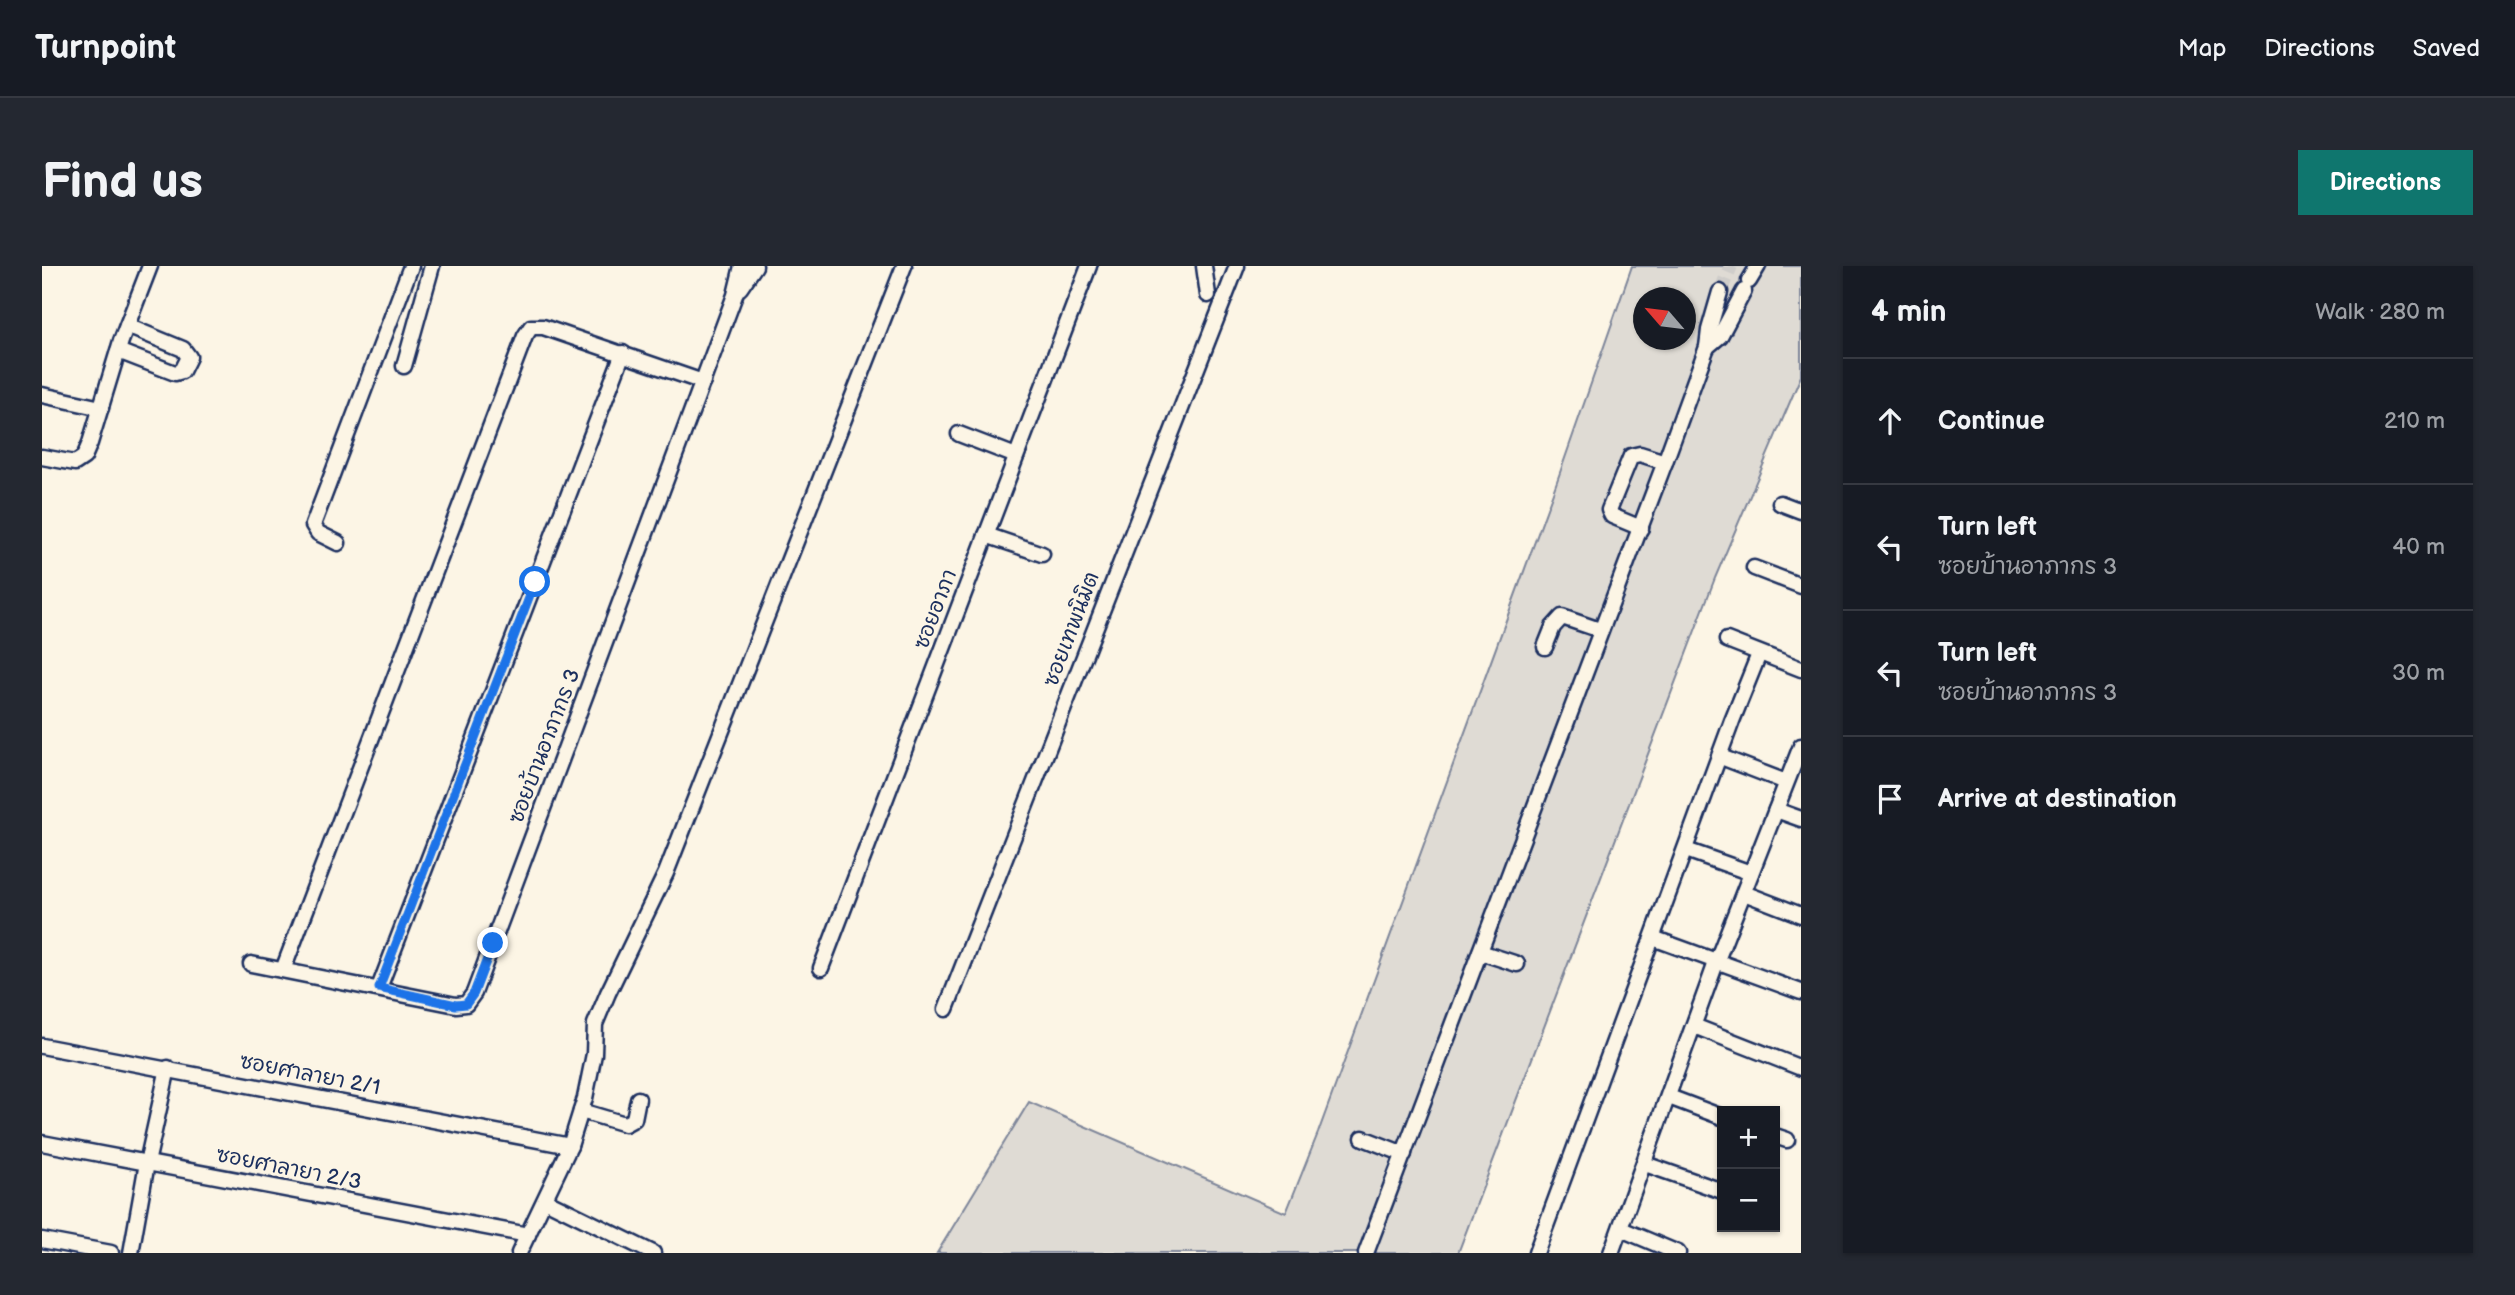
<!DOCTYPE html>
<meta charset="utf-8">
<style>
body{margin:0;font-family:"Balsamiq Sans","Playpen Sans Thai",sans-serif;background:#242831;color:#f1f3f6}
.controls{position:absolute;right:21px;bottom:21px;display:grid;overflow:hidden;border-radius:0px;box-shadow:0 2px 5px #0004}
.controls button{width:63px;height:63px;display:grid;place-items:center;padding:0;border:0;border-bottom:2px solid #363941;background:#171b24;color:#f1f3f6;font:35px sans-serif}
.compass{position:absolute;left:1591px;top:21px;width:63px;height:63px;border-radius:50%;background:#171b24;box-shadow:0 2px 5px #0004;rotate:298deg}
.stop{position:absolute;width:21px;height:21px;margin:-16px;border:5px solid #1a73e8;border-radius:50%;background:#fff}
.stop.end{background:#1a73e8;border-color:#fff;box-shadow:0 2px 7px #0008}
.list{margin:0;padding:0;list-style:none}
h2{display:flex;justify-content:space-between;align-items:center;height:91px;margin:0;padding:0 28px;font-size:30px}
h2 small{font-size:23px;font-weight:400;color:#9ea1a6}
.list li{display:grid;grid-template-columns:46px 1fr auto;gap:21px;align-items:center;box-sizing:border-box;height:126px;padding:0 28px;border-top:2px solid #363941}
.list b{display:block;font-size:26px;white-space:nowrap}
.list p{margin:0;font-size:23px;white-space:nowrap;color:#9ea1a6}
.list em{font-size:23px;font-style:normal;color:#9ea1a6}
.icon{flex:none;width:38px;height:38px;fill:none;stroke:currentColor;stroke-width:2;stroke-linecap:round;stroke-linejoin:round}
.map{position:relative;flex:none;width:1759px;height:987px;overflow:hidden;border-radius:0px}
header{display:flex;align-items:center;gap:42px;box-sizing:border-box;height:98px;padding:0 35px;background:#171b24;border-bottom:2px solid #363941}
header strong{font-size:33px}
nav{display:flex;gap:38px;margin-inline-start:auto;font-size:24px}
.intro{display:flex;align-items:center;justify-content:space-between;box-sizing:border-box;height:168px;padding:0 42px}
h1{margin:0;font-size:49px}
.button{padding:18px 32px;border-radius:0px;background:#0f766e;color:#fff;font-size:24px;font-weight:700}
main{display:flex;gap:42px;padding:0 42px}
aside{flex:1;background:#171b24;border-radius:0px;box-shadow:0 2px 5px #0004}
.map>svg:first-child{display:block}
</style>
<header>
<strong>Turnpoint</strong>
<nav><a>Map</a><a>Directions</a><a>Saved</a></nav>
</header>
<div class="intro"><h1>Find us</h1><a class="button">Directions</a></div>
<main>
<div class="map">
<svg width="1759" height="987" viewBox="0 0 1759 987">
<rect width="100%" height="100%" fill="#fcf5e5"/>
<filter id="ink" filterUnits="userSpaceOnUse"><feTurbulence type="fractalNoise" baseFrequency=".0143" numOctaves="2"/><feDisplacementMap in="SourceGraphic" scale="14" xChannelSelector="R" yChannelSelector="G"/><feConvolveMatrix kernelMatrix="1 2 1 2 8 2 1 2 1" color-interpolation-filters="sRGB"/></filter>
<g filter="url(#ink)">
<!-- green -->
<path fill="#dfdbd4" stroke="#7d8599" stroke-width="2" fill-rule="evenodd" d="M1590,0H1759V110L1673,312L1416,987H895L987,836L1244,947L1276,867L1514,218ZM1602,32H1644V74H1602Z"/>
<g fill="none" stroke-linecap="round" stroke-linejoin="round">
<!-- minor-tunnel -->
<polyline stroke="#cfcdca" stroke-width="14" stroke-dasharray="14 7" stroke-linecap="butt" points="1678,26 1689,0"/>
<defs>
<g id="minor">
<polyline points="1162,0 1166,29"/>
<polyline points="1707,15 1716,0"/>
<polyline points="698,22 713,0"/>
<polyline points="1665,81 1678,70 1702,25"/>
<polyline points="76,85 133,107 140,105 147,91 141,83 85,60"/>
<polyline points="362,100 390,0"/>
<polyline points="0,129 59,142"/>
<polyline points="917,168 974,190"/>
<polyline points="0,191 33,197 42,191 48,177 79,75 108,0"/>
<polyline points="1738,237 1759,245"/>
<polyline points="1599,262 1570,250 1567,244 1589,190 1598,188 1623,196"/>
<polyline points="944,269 1000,288"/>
<polyline points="296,277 276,267 271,259 369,0"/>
<polyline points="1712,302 1759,320"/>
<polyline points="1685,374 1759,403"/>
<polyline points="1503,381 1511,361 1520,351 1558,364"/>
<polyline points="1679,491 1744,516"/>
<polyline points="1734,544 1759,553"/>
<polyline points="1644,584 1709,607"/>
<polyline points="1702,627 1759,649"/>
<polyline points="1611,672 1759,726"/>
<polyline points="1438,686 1475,698"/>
<polyline points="209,698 414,739 424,738 432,727 693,29 700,0"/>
<polyline points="779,702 1047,0"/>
<polyline points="241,704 483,70 489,61 501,61 661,116"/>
<polyline points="337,722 581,87"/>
<polyline points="904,743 1195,0"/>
<polyline points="1652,760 1759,802"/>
<polyline points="0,780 528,880"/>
<polyline points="1627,831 1680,851"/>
<polyline points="539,845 583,858 592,853 596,833"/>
<polyline points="1733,870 1745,874"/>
<polyline points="1321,872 1362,888"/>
<polyline points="0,877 486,969"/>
<polyline points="1603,898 1680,925"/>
<polyline points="503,934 611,987"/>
<polyline points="1579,963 1636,987"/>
<polyline points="0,974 69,987"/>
<polyline points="89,987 105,897 126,802"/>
<polyline points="477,987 528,880 543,832 552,788 553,758 566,727 624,607 862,0"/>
<polyline points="1324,987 1623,196 1665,81 1667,64 1678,26"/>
<polyline points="1494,987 1690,455 1717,388"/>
<polyline points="1569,987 1675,694 1759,480"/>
</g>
</defs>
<!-- minor casing -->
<use href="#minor" stroke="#1b2f5e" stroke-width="19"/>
<!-- minor -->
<use href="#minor" stroke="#fcf5e5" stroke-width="14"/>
</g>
</g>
<g fill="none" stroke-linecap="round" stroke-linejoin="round" filter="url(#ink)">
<!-- route -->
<polyline stroke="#1a73e8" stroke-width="9" points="451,677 432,727 424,738 414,739 337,722 493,316"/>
</g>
<g text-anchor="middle" stroke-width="6" stroke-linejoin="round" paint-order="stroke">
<!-- street labels -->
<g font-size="21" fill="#1b2f5e" stroke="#fcf5e5">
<text transform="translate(893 343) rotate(-69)" y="7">ซอยอาภา</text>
<text transform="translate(1029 363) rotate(-69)" y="7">ซอยเทพนิมิต</text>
<text transform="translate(502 480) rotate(-69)" y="7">ซอยบ้านอาภากร 3</text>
<text transform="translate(268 808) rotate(11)" y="7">ซอยศาลายา 2/1</text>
<text transform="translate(247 902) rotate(11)" y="7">ซอยศาลายา 2/3</text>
</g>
</g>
</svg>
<div class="controls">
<button>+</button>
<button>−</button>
</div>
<svg class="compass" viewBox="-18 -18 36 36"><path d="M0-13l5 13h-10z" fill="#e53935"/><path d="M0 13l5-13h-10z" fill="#9ea1a6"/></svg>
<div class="stop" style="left:493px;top:316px"></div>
<div class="stop end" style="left:451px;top:677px"></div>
</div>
<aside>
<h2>4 min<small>Walk · 280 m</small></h2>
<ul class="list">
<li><svg class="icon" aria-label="ahead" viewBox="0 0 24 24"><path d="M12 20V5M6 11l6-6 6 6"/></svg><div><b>Continue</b></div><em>210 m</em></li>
<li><svg class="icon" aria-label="left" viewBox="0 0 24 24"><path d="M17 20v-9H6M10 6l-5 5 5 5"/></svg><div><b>Turn left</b><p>ซอยบ้านอาภากร 3</p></div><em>40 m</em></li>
<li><svg class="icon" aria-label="left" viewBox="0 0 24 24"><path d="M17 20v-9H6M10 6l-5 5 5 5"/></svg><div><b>Turn left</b><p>ซอยบ้านอาภากร 3</p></div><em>30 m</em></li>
<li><svg class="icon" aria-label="arrive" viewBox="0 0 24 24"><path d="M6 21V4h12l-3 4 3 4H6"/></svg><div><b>Arrive at destination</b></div></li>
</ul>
</aside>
</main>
